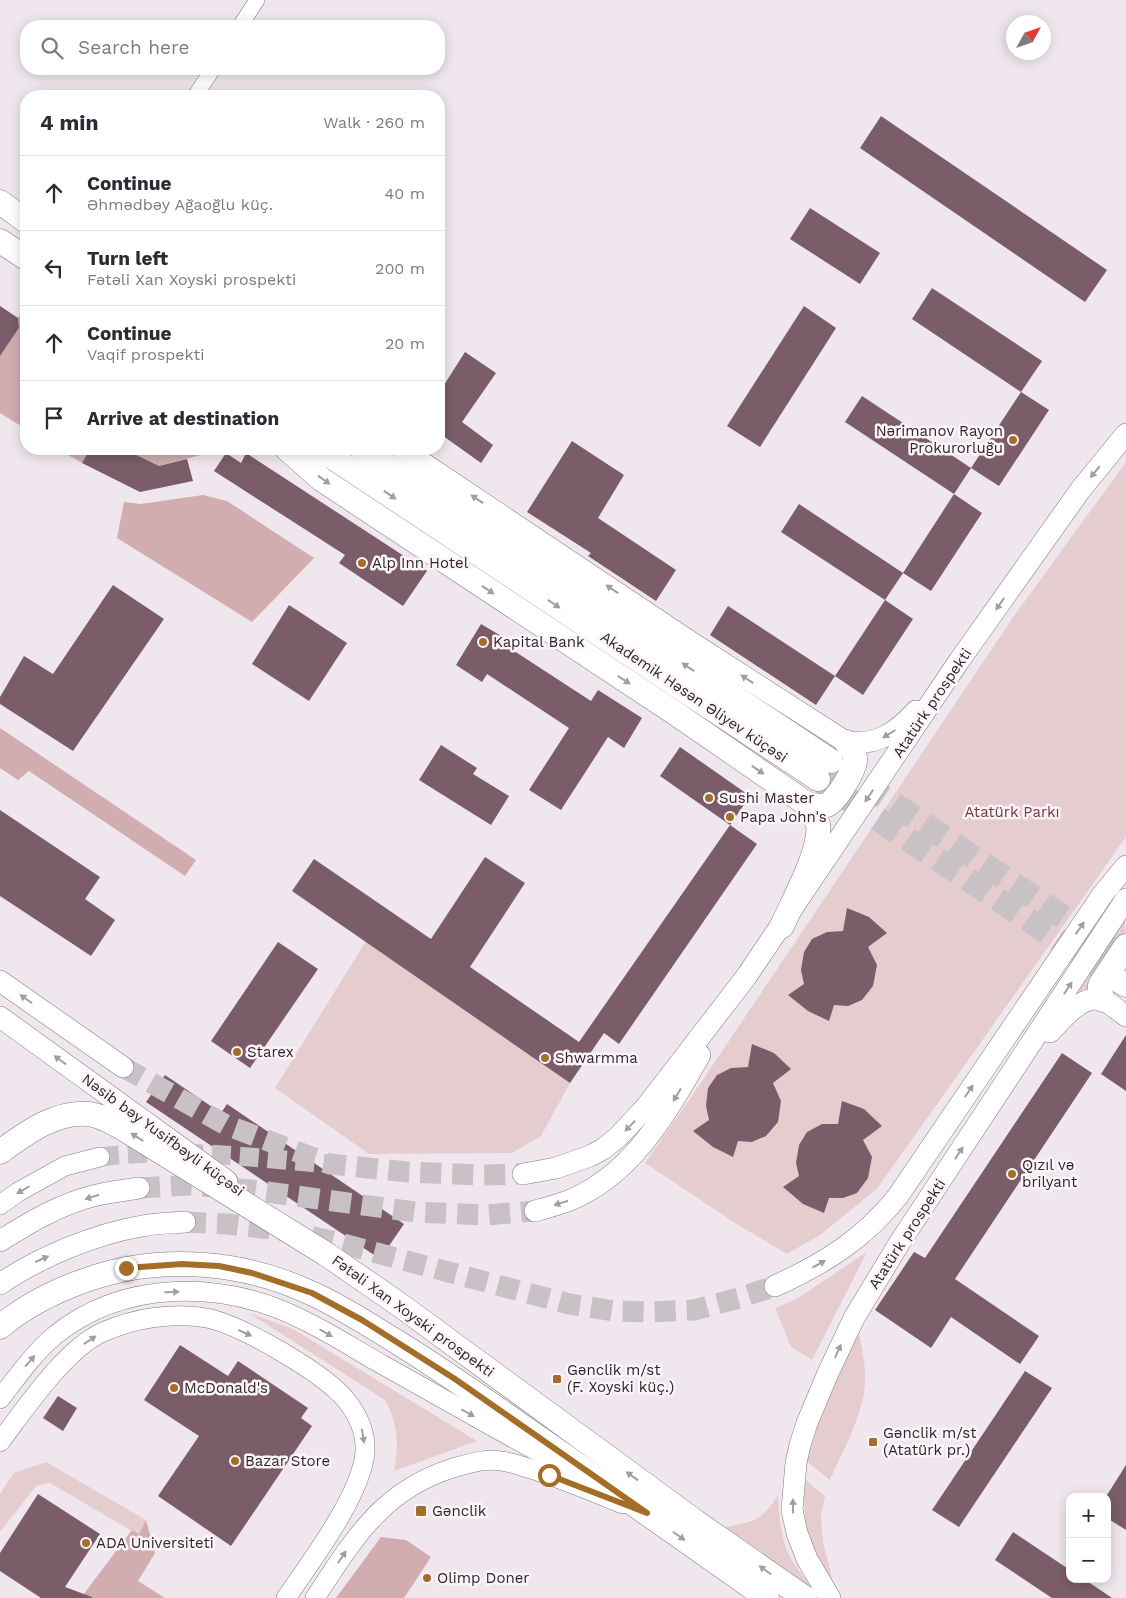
<!DOCTYPE html>
<meta charset="utf-8">
<style>
body{margin:0;font-family:"Work Sans",sans-serif;background:#f7f7f7;color:#2b2b33}
.controls{position:absolute;right:15px;bottom:15px;display:grid;overflow:hidden;border-radius:10px;box-shadow:0 2px 12px #0003}
.controls button{width:45px;height:45px;display:grid;place-items:center;padding:0;border:0;border-bottom:1px solid #e1e1e2;background:#fff;color:#2b2b33;font:25px sans-serif}
.compass{position:absolute;left:1006px;top:15px;width:45px;height:45px;border-radius:50%;background:#fff;box-shadow:0 2px 12px #0003;rotate:50deg}
.stop{position:absolute;width:15px;height:15px;margin:-11px;border:4px solid #a46e28;border-radius:50%;background:#fff}
.stop.end{background:#a46e28;border-color:#fff;box-shadow:0 1px 5px #0008}
.list{margin:0;padding:0;list-style:none}
h2{display:flex;justify-content:space-between;align-items:center;height:65px;margin:0;padding:0 20px;font-size:21px}
h2 small{font-size:16px;font-weight:400;color:#7c7c81}
.list li{display:grid;grid-template-columns:32px 1fr auto;gap:15px;align-items:center;box-sizing:border-box;height:75px;padding:0 20px;border-top:1px solid #e1e1e2}
.list b{display:block;font-size:19px;white-space:nowrap}
.list p{margin:0;font-size:16px;white-space:nowrap;color:#7c7c81}
.list em{font-size:16px;font-style:normal;color:#7c7c81}
.icon{flex:none;width:28px;height:28px;fill:none;stroke:currentColor;stroke-width:2;stroke-linecap:round;stroke-linejoin:round}
.map{position:relative;flex:none;width:1126px;height:1598px;overflow:hidden}
.search{position:absolute;background:#fff;box-shadow:0 2px 12px #0003;left:20px;top:20px;width:425px;height:55px;display:flex;align-items:center;gap:12px;box-sizing:border-box;padding:0 18px;border-radius:20px;color:#7c7c81;font-size:19px}
.panel{position:absolute;background:#fff;box-shadow:0 2px 12px #0003;left:20px;top:90px;width:425px;height:365px;border-radius:20px}
.map>svg:first-child{display:block}
</style>
<div class="map">
<svg width="1126" height="1598" viewBox="0 0 1126 1598">
<rect width="100%" height="100%" fill="#efe7ed"/>
<!-- green -->
<g fill="#e5cdcf">
<polygon points="1126,462 1126,837 877,1189 820,1235 787,1254 735,1223 645,1163 696,1090 1014,616"/>
<polygon points="1125,920 1126,941 1092,992 1070,995 1087,978"/>
<polygon points="366,941 570,1083 541,1136 512,1153 369,1154 275,1088"/>
<polygon points="867,1252 812,1360 791,1347 775,1308 798,1298"/>
<path d="M249,1313L293,1329L477,1441L394,1471C399,1445 398,1424 385,1400Z"/>
<path d="M857,1323C861,1345 868,1371 864,1393C859,1423 842,1452 830,1480L805,1460L817,1422Z"/>
<polygon points="46,1462 146,1520 139,1535 50,1483 36,1486 0,1532 0,1494 14,1473"/>
<polygon points="803,1478 825,1496 821,1516 823,1542 834,1586 812,1548 805,1521"/>
<path d="M778,1495C779,1515 780,1534 788,1553C794,1565 803,1575 810,1586L725,1527C753,1522 763,1520 778,1495Z"/>
</g>
<!-- forest -->
<g fill="#d1adb0">
<polygon points="24,308 26,309 26,429 0,413 0,356 19,328 18,318"/>
<polygon points="58,449 90,449 82,463"/>
<polygon points="124,449 223,449 159,466"/>
<polygon points="203,495 227,501 314,558 252,622 117,538 124,502 141,504"/>
<polygon points="0,728 196,860 185,876 29,771 18,780 0,768"/>
<polygon points="146,1520 155,1553 138,1581 165,1598 92,1598 83,1595 132,1530 139,1534"/>
<polygon points="381,1537 406,1540 431,1557 404,1598 336,1598"/>
</g>
<!-- building -->
<g fill="#7a5d68">
<polygon points="881,116 1107,270 1085,302 860,148"/>
<polygon points="810,208 880,253 860,284 790,239"/>
<polygon points="932,288 1042,361 1021,392 912,319"/>
<polygon points="0,306 18,318 19,328 0,356"/>
<polygon points="804,306 836,328 760,447 727,426"/>
<polygon points="465,352 496,373 462,422 493,445 481,463 439,433 439,393"/>
<polygon points="1021,392 1049,410 999,486 971,468"/>
<polygon points="862,396 971,468 954,494 845,422"/>
<polygon points="572,441 624,475 598,518 676,570 656,601 588,556 591,553 527,512"/>
<polygon points="90,449 124,449 159,466 187,459 193,481 140,492 82,463"/>
<polygon points="226,453 241,463 246,453 427,571 403,606 339,563 345,555 214,471"/>
<polygon points="954,494 982,513 931,591 903,573"/>
<polygon points="799,504 903,573 885,600 781,532"/>
<polygon points="113,585 164,619 73,751 0,704 0,697 24,656 53,674"/>
<polygon points="885,600 913,619 863,695 835,676"/>
<polygon points="289,605 347,643 309,701 252,664"/>
<polygon points="728,606 835,676 816,705 710,635"/>
<polygon points="481,624 508,640 505,645 591,701 598,690 642,718 624,748 608,737 561,810 529,790 569,728 487,674 482,682 456,665"/>
<polygon points="441,745 477,768 473,774 509,796 491,825 419,780"/>
<polygon points="680,747 750,796 730,825 660,776"/>
<polygon points="0,810 100,877 85,899 115,920 91,956 0,896"/>
<polygon points="730,825 757,844 619,1044 604,1033 570,1083 292,891 314,859 431,939 485,857 525,883 470,967 579,1042"/>
<polygon points="847,908 869,917 887,933 868,947 877,965 873,986 862,1000 848,1006 834,1005 829,1021 808,1011 788,995 804,984 801,970 804,952 812,939 827,932 843,931"/>
<polygon points="278,942 318,969 250,1068 211,1041"/>
<polygon points="1126,1035 1126,1091 1101,1074"/>
<polygon points="752,1044 774,1053 791,1069 773,1083 781,1101 778,1122 766,1136 752,1142 738,1141 733,1157 713,1147 693,1131 709,1120 706,1106 708,1088 717,1075 731,1068 748,1067"/>
<polygon points="1062,1053 1092,1073 955,1279 1039,1336 1020,1364 951,1317 931,1348 875,1310 914,1252 925,1258"/>
<polygon points="165,1075 221,1113 227,1104 404,1224 380,1259 146,1102"/>
<polygon points="842,1101 864,1109 882,1126 863,1140 872,1157 868,1178 857,1193 843,1198 829,1198 824,1213 803,1204 783,1187 799,1176 796,1163 799,1145 807,1132 822,1124 838,1124"/>
<polygon points="180,1345 228,1376 238,1361 308,1408 301,1418 312,1426 231,1546 158,1496 199,1436 144,1400"/>
<polygon points="1025,1371 1052,1388 959,1527 932,1510"/>
<polygon points="58,1396 77,1408 63,1431 43,1418"/>
<polygon points="1126,1465 1126,1530 1107,1518 1107,1495"/>
<polygon points="38,1494 100,1534 65,1587 92,1597 92,1598 41,1598 0,1571 0,1553"/>
<polygon points="1013,1532 1070,1570 1070,1579 1084,1579 1112,1598 1052,1598 995,1560"/>
</g>
<g fill="none" stroke-linecap="round" stroke-linejoin="round">
<!-- tertiary-tunnel -->
<path stroke="#c8c1c6" stroke-width="19" stroke-dasharray="19 9" stroke-linecap="butt" d="M100,1157C176,1147 253,1158 330,1164"/>
<!-- secondary-tunnel -->
<g stroke="#c8c1c6" stroke-width="21" stroke-dasharray="21 11" stroke-linecap="butt">
<polyline points="123,1067 226,1125 330,1164 407,1172 481,1175 523,1174"/>
<polyline points="139,1188 190,1185 252,1190 415,1212 486,1215 535,1211"/>
<polyline points="185,1222 227,1224 279,1230 332,1241 569,1304 614,1311 649,1312 694,1310 739,1298 775,1286"/>
</g>
<!-- primary-tunnel -->
<g stroke="#c8c1c6" stroke-width="24" stroke-dasharray="24 12" stroke-linecap="butt">
<polyline points="834,764 1126,959"/>
<polyline points="818,779 1121,982"/>
</g>
<defs>
<g id="minor">
<polyline points="240,26 257,0"/>
<polyline points="195,96 213,69"/>
</g>
<g id="tertiary">
<polyline points="0,1205 18,1192 65,1166 100,1157"/>
<path d="M0,1399C17,1377 33,1354 54,1336C124,1279 223,1280 301,1319C329,1332 356,1350 383,1365C443,1399 502,1432 562,1465"/>
<path d="M0,1442C25,1409 66,1348 103,1332C135,1318 172,1312 207,1318C241,1325 324,1373 346,1400C358,1415 366,1433 365,1452C362,1494 310,1563 286,1598"/>
<path d="M315,1598C353,1540 382,1490 453,1468C468,1464 485,1458 501,1461C511,1462 521,1466 531,1469C562,1479 593,1492 623,1504"/>
</g>
<g id="secondary">
<path d="M402,449L689,641L846,742C877,746 896,733 916,711"/>
<polyline points="0,981 123,1067"/>
<polyline points="0,1017 227,1181"/>
<path d="M1050,1032C1063,1019 1081,994 1103,1000C1110,1003 1119,1011 1126,1016"/>
<polyline points="523,1174 556,1168 590,1156 603,1149 618,1137 646,1107 746,977 959,661 1081,489 1126,434"/>
<path d="M535,1211C546,1208 557,1205 568,1201C633,1175 667,1112 700,1055"/>
<path d="M0,1241C30,1222 62,1203 97,1195C111,1192 125,1190 139,1188"/>
<path d="M0,1284C39,1257 95,1234 142,1226C156,1223 171,1223 185,1222"/>
<path d="M775,1286C825,1263 864,1239 898,1196L1103,894L1126,866"/>
<polyline points="830,1598 807,1559 797,1533 792,1510 796,1463 800,1445 807,1423 828,1373 854,1318 900,1242 1126,899"/>
</g>
<g id="primary">
<polyline points="0,202 26,221"/>
<polyline points="0,241 26,258"/>
<path d="M287,449L321,479L675,713L807,804C811,811 816,817 818,825C822,849 792,903 782,926"/>
<polyline points="320,449 818,779"/>
<polyline points="362,449 831,761"/>
<path d="M807,804C814,805 820,807 827,805C836,801 856,769 855,759C855,752 850,747 846,742"/>
<polyline points="1121,982 1126,985"/>
<polyline points="1103,1000 1100,991 1100,985 1126,946"/>
<path d="M0,1152C25,1134 55,1111 88,1114C101,1115 113,1123 124,1129L326,1254L400,1305L696,1522L805,1598"/>
<path d="M0,1327C26,1305 57,1290 89,1279C161,1254 244,1261 313,1294C342,1307 369,1325 397,1342C442,1370 485,1400 529,1431C608,1486 688,1542 767,1598"/>
</g>
</defs>
<!-- minor casing -->
<use href="#minor" stroke="#837b81" stroke-width="16"/>
<!-- tertiary casing -->
<use href="#tertiary" stroke="#837b81" stroke-width="20"/>
<!-- secondary casing -->
<use href="#secondary" stroke="#837b81" stroke-width="22"/>
<!-- primary casing -->
<use href="#primary" stroke="#837b81" stroke-width="25"/>
<!-- minor -->
<use href="#minor" stroke="#fff" stroke-width="15"/>
<!-- tertiary -->
<use href="#tertiary" stroke="#fff" stroke-width="19"/>
<!-- secondary -->
<use href="#secondary" stroke="#fff" stroke-width="21"/>
<!-- primary -->
<use href="#primary" stroke="#fff" stroke-width="24"/>
</g>
<!-- one-way arrows -->
<defs><path id="oneway-solid" d="M-6-.8H1V-3.2L6.5 0L1 3.2V.8H-6Z" transform="scale(1.25)"/></defs>
<g fill="#a09fa0">
<use href="#oneway-solid" transform="translate(1095 472) rotate(130)"/>
<use href="#oneway-solid" transform="translate(324 480) rotate(36)"/>
<use href="#oneway-solid" transform="translate(390 495) rotate(34)"/>
<use href="#oneway-solid" transform="translate(477 499) rotate(-146)"/>
<use href="#oneway-solid" transform="translate(612 589) rotate(-146)"/>
<use href="#oneway-solid" transform="translate(488 590) rotate(34)"/>
<use href="#oneway-solid" transform="translate(554 604) rotate(34)"/>
<use href="#oneway-solid" transform="translate(1000 604) rotate(125)"/>
<use href="#oneway-solid" transform="translate(688 667) rotate(-146)"/>
<use href="#oneway-solid" transform="translate(747 679) rotate(-147)"/>
<use href="#oneway-solid" transform="translate(624 680) rotate(33)"/>
<use href="#oneway-solid" transform="translate(889 734) rotate(148)"/>
<use href="#oneway-solid" transform="translate(758 770) rotate(34)"/>
<use href="#oneway-solid" transform="translate(869 796) rotate(124)"/>
<use href="#oneway-solid" transform="translate(1080 928) rotate(-55)"/>
<use href="#oneway-solid" transform="translate(1068 988) rotate(-56)"/>
<use href="#oneway-solid" transform="translate(26 999) rotate(-145)"/>
<use href="#oneway-solid" transform="translate(60 1060) rotate(-144)"/>
<use href="#oneway-solid" transform="translate(969 1091) rotate(-56)"/>
<use href="#oneway-solid" transform="translate(677 1095) rotate(121)"/>
<use href="#oneway-solid" transform="translate(630 1126) rotate(134)"/>
<use href="#oneway-solid" transform="translate(137 1137) rotate(-148)"/>
<use href="#oneway-solid" transform="translate(959 1153) rotate(-57)"/>
<use href="#oneway-solid" transform="translate(23 1190) rotate(150)"/>
<use href="#oneway-solid" transform="translate(92 1197) rotate(163)"/>
<use href="#oneway-solid" transform="translate(561 1203) rotate(162)"/>
<use href="#oneway-solid" transform="translate(42 1259) rotate(-24)"/>
<use href="#oneway-solid" transform="translate(819 1264) rotate(-29)"/>
<use href="#oneway-solid" transform="translate(172 1292) rotate(-2)"/>
<use href="#oneway-solid" transform="translate(245 1333) rotate(24)"/>
<use href="#oneway-solid" transform="translate(326 1333) rotate(30)"/>
<use href="#oneway-solid" transform="translate(90 1340) rotate(-34)"/>
<use href="#oneway-solid" transform="translate(838 1351) rotate(-66)"/>
<use href="#oneway-solid" transform="translate(30 1361) rotate(-49)"/>
<use href="#oneway-solid" transform="translate(468 1413) rotate(29)"/>
<use href="#oneway-solid" transform="translate(363 1436) rotate(81)"/>
<use href="#oneway-solid" transform="translate(632 1476) rotate(-144)"/>
<use href="#oneway-solid" transform="translate(793 1506) rotate(-91)"/>
<use href="#oneway-solid" transform="translate(679 1536) rotate(35)"/>
<use href="#oneway-solid" transform="translate(342 1557) rotate(-57)"/>
<use href="#oneway-solid" transform="translate(765 1570) rotate(-145)"/>
</g>
<g fill="none" stroke-linecap="round" stroke-linejoin="round">
<!-- route -->
<polyline stroke="#a46e28" stroke-width="6" points="126,1268 182,1264 219,1266 252,1273 312,1293 362,1320 455,1379 647,1513 549,1475"/>
</g>
<!-- markers -->
<g fill="#a46e28" stroke="#fdf4fa" stroke-width="2">
<circle cx="1013" cy="440" r="5"/>
<circle cx="362" cy="563" r="5"/>
<circle cx="483" cy="642" r="5"/>
<circle cx="709" cy="798" r="5"/>
<circle cx="730" cy="817" r="5"/>
<circle cx="237" cy="1052" r="5"/>
<circle cx="545" cy="1058" r="5"/>
<circle cx="1012" cy="1174" r="5"/>
<rect x="552" y="1374" width="10" height="10" rx="2.5"/>
<circle cx="174" cy="1388" r="5"/>
<rect x="868" y="1437" width="10" height="10" rx="2.5"/>
<circle cx="235" cy="1461" r="5"/>
<rect x="415" y="1505" width="12" height="12" rx="2.5"/>
<circle cx="86" cy="1543" r="5"/>
<circle cx="427" cy="1578" r="5"/>
</g>
<g text-anchor="middle" stroke-width="5" stroke-linejoin="round" paint-order="stroke">
<!-- poi labels -->
<g font-size="15" fill="#2c292b" stroke="#fdf4fa" text-anchor="start">
<text x="1003" y="436" text-anchor="end">Nərimanov Rayon<tspan x="1003" dy="17">Prokurorluğu</tspan></text>
<text x="372" y="568">Alp Inn Hotel</text>
<text x="493" y="647">Kapital Bank</text>
<text x="719" y="803">Sushi Master</text>
<text x="740" y="822">Papa John's</text>
<text x="247" y="1057">Starex</text>
<text x="555" y="1063">Shwarmma</text>
<text x="1022" y="1170">Qızıl və<tspan x="1022" dy="17">brilyant</tspan></text>
<text x="567" y="1375">Gənclik m/st<tspan x="567" dy="17">(F. Xoyski küç.)</tspan></text>
<text x="184" y="1393">McDonald's</text>
<text x="883" y="1438">Gənclik m/st<tspan x="883" dy="17">(Atatürk pr.)</tspan></text>
<text x="245" y="1466">Bazar Store</text>
<text x="432" y="1516">Gənclik</text>
<text x="96" y="1548">ADA Universiteti</text>
<text x="437" y="1583">Olimp Doner</text>
</g>
<!-- street labels -->
<g font-size="15" fill="#2c292b" stroke="#fdf4fa">
<text transform="translate(694 697) rotate(34)" y="5">Akademik Həsən Əliyev küçəsi</text>
<text transform="translate(932 703) rotate(-56)" y="5">Atatürk prospekti</text>
<text transform="translate(163 1135) rotate(36)" y="5">Nəsib bəy Yusifbəyli küçəsi</text>
<text transform="translate(907 1234) rotate(-57)" y="5">Atatürk prospekti</text>
<text transform="translate(413 1316) rotate(36)" y="5">Fətəli Xan Xoyski prospekti</text>
</g>
<!-- park labels -->
<g font-size="15" fill="#6e3b41" stroke="#fdf4fa">
<text x="1012" y="817">Atatürk Parkı</text>
</g>
</g>
</svg>
<div class="controls">
<button>+</button>
<button>−</button>
</div>
<svg class="compass" viewBox="-18 -18 36 36"><path d="M0-13l5 13h-10z" fill="#e53935"/><path d="M0 13l5-13h-10z" fill="#7c7c81"/></svg>
<div class="stop" style="left:549px;top:1475px"></div>
<div class="stop end" style="left:126px;top:1268px"></div>
<div class="search"><svg class="icon" aria-label="search" viewBox="0 0 24 24"><circle cx="10" cy="10" r="6"/><path d="M15 15l6 6"/></svg>Search here</div>
<section class="panel">
<h2>4 min<small>Walk · 260 m</small></h2>
<ul class="list">
<li><svg class="icon" aria-label="ahead" viewBox="0 0 24 24"><path d="M12 20V5M6 11l6-6 6 6"/></svg><div><b>Continue</b><p>Əhmədbəy Ağaoğlu küç.</p></div><em>40 m</em></li>
<li><svg class="icon" aria-label="left" viewBox="0 0 24 24"><path d="M17 20v-9H6M10 6l-5 5 5 5"/></svg><div><b>Turn left</b><p>Fətəli Xan Xoyski prospekti</p></div><em>200 m</em></li>
<li><svg class="icon" aria-label="ahead" viewBox="0 0 24 24"><path d="M12 20V5M6 11l6-6 6 6"/></svg><div><b>Continue</b><p>Vaqif prospekti</p></div><em>20 m</em></li>
<li><svg class="icon" aria-label="arrive" viewBox="0 0 24 24"><path d="M6 21V4h12l-3 4 3 4H6"/></svg><div><b>Arrive at destination</b></div></li>
</ul>
</section>
</div>
